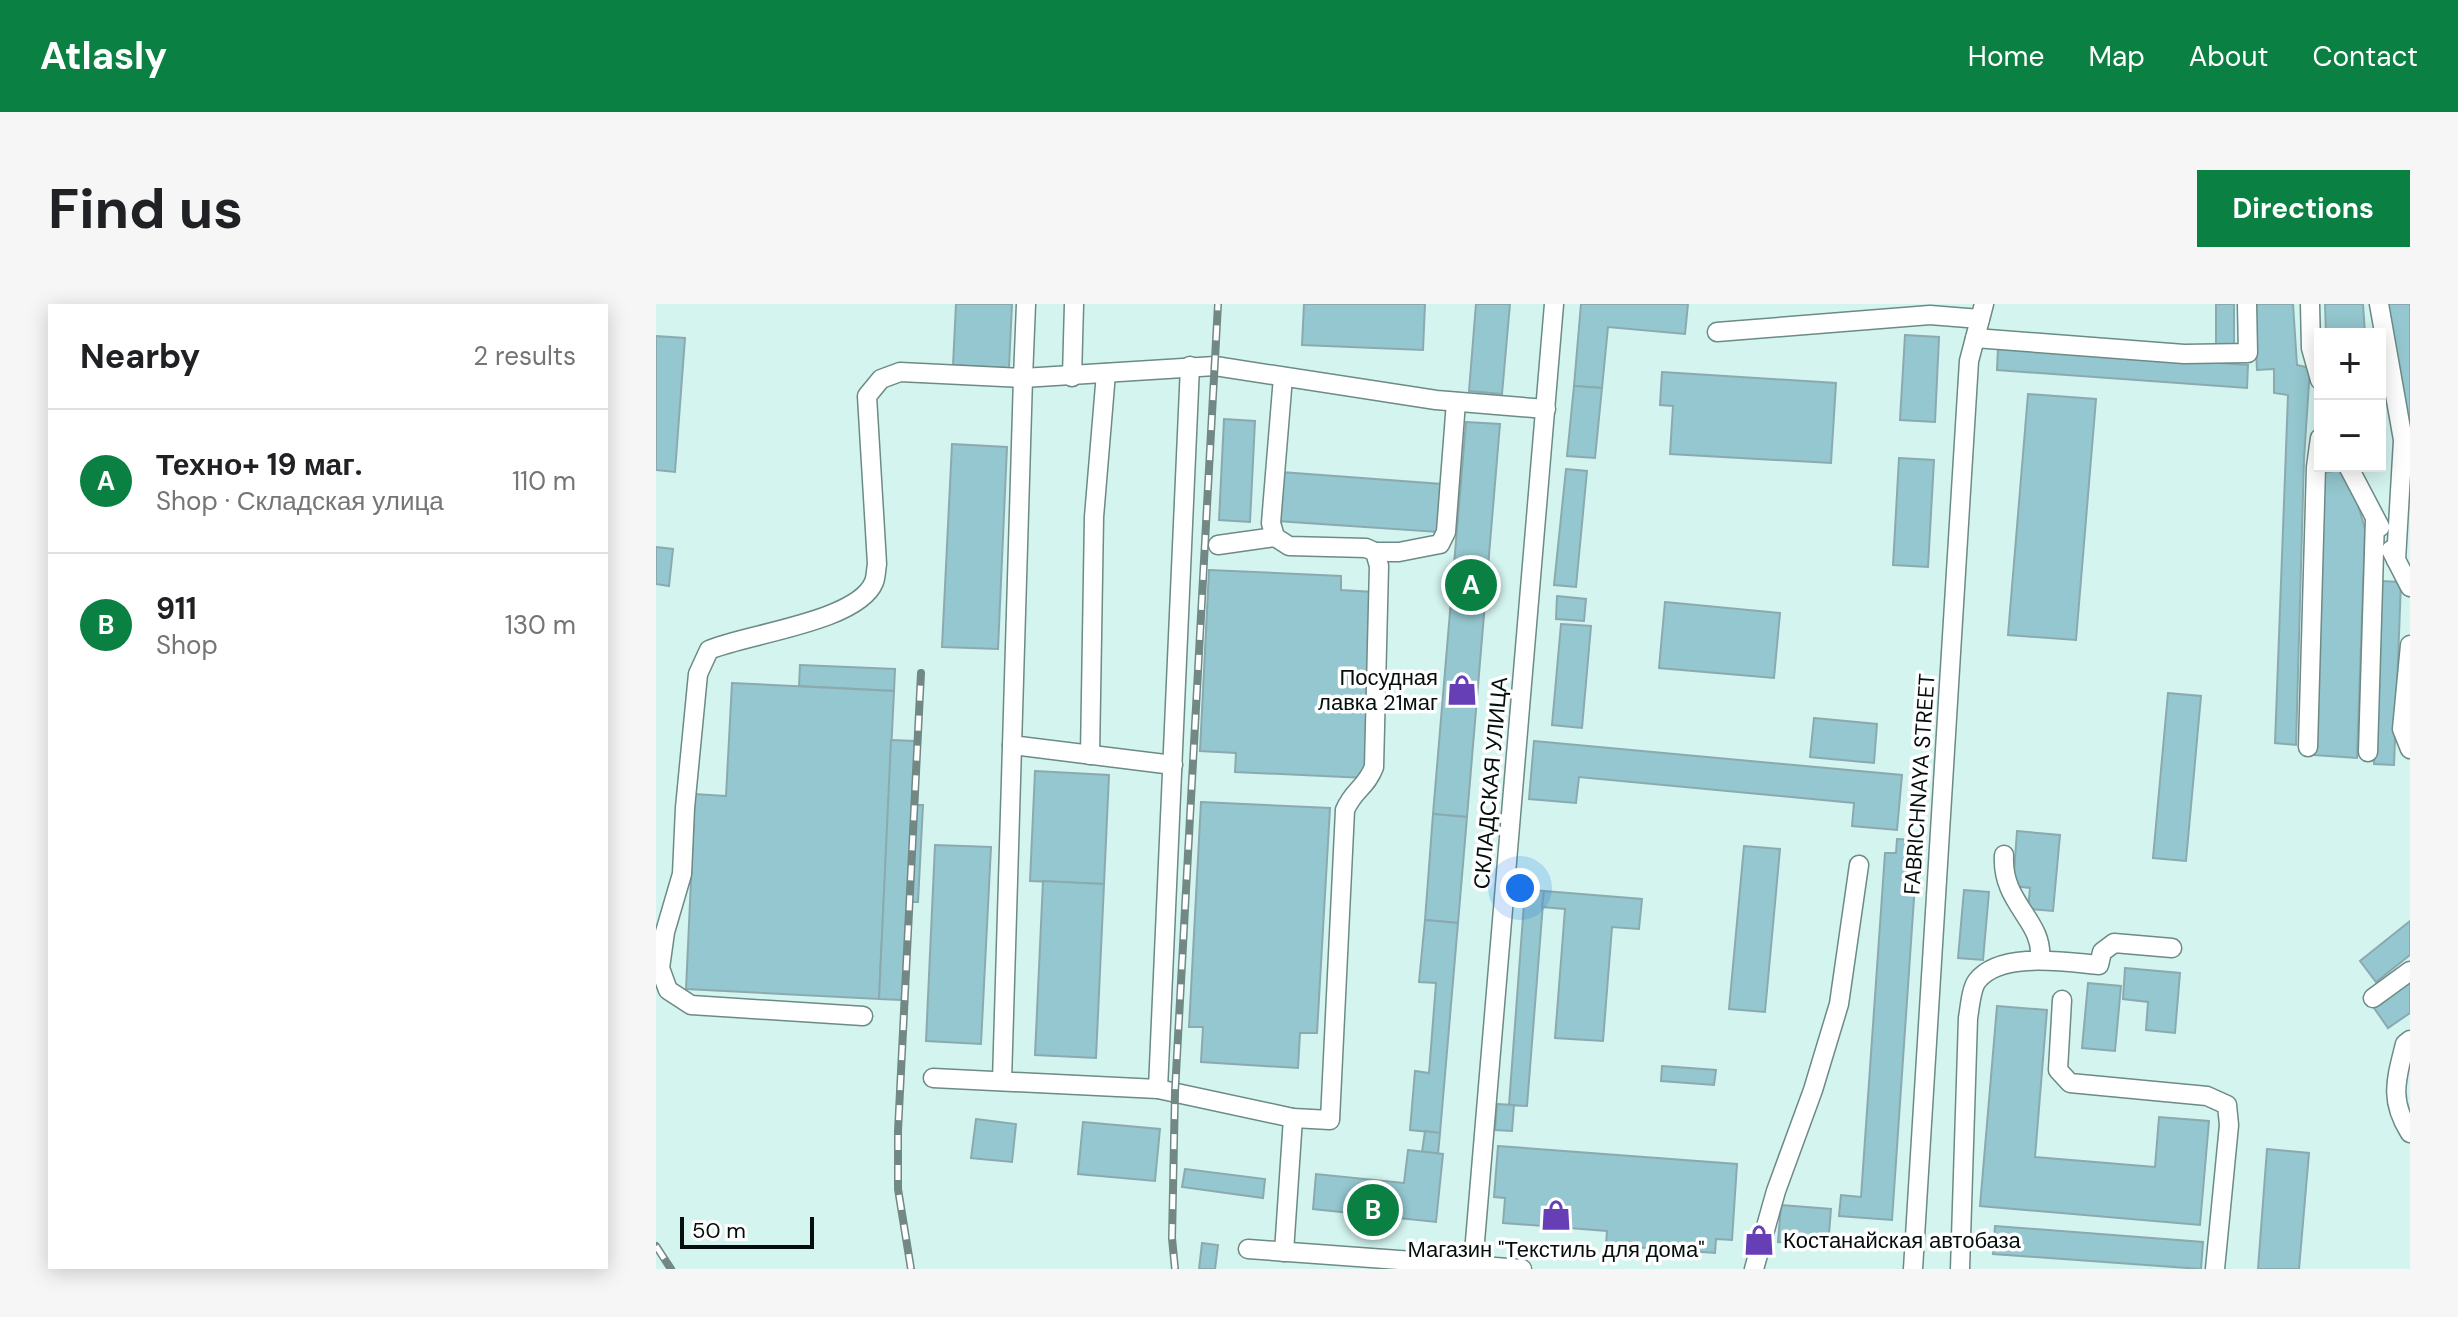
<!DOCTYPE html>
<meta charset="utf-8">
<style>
body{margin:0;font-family:"DM Sans",sans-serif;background:#f6f6f6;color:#202124}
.controls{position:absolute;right:24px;top:24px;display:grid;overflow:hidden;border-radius:0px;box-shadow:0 4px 20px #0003}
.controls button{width:72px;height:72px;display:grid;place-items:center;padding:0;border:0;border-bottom:2px solid #e0e0e0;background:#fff;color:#202124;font:40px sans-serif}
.scale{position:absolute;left:24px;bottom:20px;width:134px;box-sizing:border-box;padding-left:8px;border:4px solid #040e0d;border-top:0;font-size:22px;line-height:28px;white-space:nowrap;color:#040e0d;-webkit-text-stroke:6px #fff;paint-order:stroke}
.you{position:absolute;left:864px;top:584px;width:28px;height:28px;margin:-20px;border:6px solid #fff;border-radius:50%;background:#1a73e8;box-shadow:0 0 0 12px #1a73e833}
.badge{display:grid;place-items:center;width:52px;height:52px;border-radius:50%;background:#0b8043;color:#fff;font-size:26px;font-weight:700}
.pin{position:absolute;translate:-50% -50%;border:4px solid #fff;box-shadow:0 2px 8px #0006}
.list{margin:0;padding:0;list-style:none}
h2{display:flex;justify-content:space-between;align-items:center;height:104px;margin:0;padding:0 32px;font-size:34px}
h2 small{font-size:26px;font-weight:400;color:#757577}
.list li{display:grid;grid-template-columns:52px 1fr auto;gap:24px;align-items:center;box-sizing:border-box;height:144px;padding:0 32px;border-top:2px solid #e0e0e0}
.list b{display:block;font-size:30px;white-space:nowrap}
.list p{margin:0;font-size:26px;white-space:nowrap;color:#757577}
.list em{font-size:26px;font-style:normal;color:#757577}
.map{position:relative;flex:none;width:1754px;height:965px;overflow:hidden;border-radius:0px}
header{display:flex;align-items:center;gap:48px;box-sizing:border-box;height:112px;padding:0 40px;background:#0b8043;color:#fff}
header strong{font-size:38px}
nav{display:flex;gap:44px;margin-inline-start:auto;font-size:28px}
.intro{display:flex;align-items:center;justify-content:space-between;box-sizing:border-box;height:192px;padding:0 48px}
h1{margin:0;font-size:56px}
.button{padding:20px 36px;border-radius:0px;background:#0b8043;color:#fff;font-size:28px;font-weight:700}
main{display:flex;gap:48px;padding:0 48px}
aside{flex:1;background:#fff;border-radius:0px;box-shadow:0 4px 20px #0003}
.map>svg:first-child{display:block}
</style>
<header>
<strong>Atlasly</strong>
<nav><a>Home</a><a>Map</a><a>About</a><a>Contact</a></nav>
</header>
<div class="intro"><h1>Find us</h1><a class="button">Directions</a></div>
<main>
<aside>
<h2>Nearby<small>2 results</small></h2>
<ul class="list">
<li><span class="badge">A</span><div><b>Техно+ 19 маг.</b><p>Shop · Складская улица</p></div><em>110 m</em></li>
<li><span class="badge">B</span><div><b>911</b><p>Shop</p></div><em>130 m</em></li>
</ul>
</aside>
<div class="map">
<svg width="1754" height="965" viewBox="0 0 1754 965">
<rect width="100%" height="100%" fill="#d4f4f0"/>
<!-- building -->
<g fill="#94c7cf" stroke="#8baaaf" stroke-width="2">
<polygon points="300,0 356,0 353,64 297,61"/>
<polygon points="648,0 769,0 767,46 646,41"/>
<polygon points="820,0 854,0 846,90 813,87"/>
<polygon points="925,0 1032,0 1029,30 952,23 946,84 918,82"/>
<rect x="1560" y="0" width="18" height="41"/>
<polygon points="1598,0 1637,0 1641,61 1654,64 1648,155 1640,441 1619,439 1632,91 1618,89 1618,65 1601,66"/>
<polygon points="1669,0 1707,0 1709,30 1670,30"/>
<polygon points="1729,0 1754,0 1754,136"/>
<polygon points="1249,31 1283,33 1279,118 1244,116"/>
<polygon points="0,32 29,34 19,168 0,166"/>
<polygon points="1342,43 1592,61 1591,84 1341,66"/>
<polygon points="1006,68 1180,79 1175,159 1014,150 1017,102 1004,101"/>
<polygon points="918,82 946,84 939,154 911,152"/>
<polygon points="1372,90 1440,95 1420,336 1352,331"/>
<polygon points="568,115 599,117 594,218 563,216"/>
<polygon points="810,118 844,120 811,513 777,510"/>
<polygon points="296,140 351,143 342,345 286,343"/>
<polygon points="1243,154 1278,156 1272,263 1237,261"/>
<polygon points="910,165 931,167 920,283 898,281"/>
<polygon points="1683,166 1700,194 1709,225 1701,454 1658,451 1664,170"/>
<polygon points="625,168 786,180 782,228 621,217"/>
<polygon points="0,243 17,245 13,282 0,280"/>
<polygon points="553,266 685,272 685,286 718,288 709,474 579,468 580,449 544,447"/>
<polygon points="1724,277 1745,278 1738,461 1718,460"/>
<polygon points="901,292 930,295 928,317 900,315"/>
<polygon points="1009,298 1124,309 1118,374 1003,364"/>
<polygon points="905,320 935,322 926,424 896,421"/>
<polygon points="144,361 239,365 238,387 143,382"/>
<polygon points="76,379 238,387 223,695 30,685 39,490 70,492"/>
<polygon points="1512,389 1545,392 1530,557 1497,554"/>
<polygon points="1158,414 1221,420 1218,459 1154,453"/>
<polygon points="235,436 259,437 256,501 267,501 262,598 251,598 246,696 223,695"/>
<polygon points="878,437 1246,471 1241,526 1196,522 1198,499 923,473 920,499 873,495"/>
<polygon points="379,467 453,471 448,580 374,577"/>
<polygon points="545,498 674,504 661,729 644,729 642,764 545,758 547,723 533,723"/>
<polygon points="777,510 811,513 802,619 769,616"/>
<polygon points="1361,527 1404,531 1397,607 1372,605 1374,584 1357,582"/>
<polygon points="1241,535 1262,536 1236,916 1183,912 1185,891 1205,893 1229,549 1240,549"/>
<polygon points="279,541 335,543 325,740 270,737"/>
<polygon points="1088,542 1124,545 1109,708 1073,705"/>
<polygon points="387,577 448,580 440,754 379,751"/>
<polygon points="869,586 888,587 871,802 853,801"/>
<polygon points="1308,586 1333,588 1327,656 1302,654"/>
<polygon points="888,587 986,595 983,625 956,623 947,737 899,734 909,605 886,603"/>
<polygon points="769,616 802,619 784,829 754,826 759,767 773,769 780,679 763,678"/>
<polygon points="1754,617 1754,651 1720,678 1704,657"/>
<polygon points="1469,664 1524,669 1519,729 1490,726 1492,698 1467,695"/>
<polygon points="1754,678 1754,709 1732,724 1718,704"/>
<polygon points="1432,679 1465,682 1459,747 1426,744"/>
<polygon points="1341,702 1391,706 1379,853 1499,863 1503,813 1553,817 1544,921 1324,902"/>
<polygon points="1006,762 1060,766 1058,781 1005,777"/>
<polygon points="841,800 858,801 856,827 839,826"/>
<polygon points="320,815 360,820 356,858 315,854"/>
<polygon points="427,818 504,825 499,877 422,870"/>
<polygon points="769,827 784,829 782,850 766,848"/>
<polygon points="842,842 1081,860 1076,936 1060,935 1059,949 950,941 951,927 847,919 849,894 838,893"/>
<polygon points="1611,845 1653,849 1643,965 1602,965"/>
<polygon points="752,846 787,850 780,918 657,905 660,870 748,879"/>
<polygon points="529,865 609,875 607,894 526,883"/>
<polygon points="1125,901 1175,905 1172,942 1122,938"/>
<polygon points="1339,922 1547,938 1545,965 1337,950"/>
<polygon points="546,939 562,941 559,965 543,965"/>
</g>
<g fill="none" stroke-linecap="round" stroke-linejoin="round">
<defs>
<g id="minor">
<polyline points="1654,0 1655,44 1664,76"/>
<polyline points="1723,0 1747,136 1740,256"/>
<polyline points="1061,28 1274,11 1324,15"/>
<polyline points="1319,34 1528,50 1592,49 1591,0"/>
<polyline points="416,73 418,0"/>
<polyline points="1692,162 1724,223"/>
<polyline points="562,241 619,233"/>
<polyline points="1735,246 1754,283"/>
<polyline points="719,248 743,248 784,240 790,228 800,98"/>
<polyline points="1754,341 1746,425 1754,445"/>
<polyline points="356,441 517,461"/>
<polyline points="1652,443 1660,163 1664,134"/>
<polyline points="1712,448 1719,215"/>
<polyline points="434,451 438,213 450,69"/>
<path d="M1348,551C1345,600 1388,616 1384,655"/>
<polyline points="1717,694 1754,667"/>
<polyline points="1406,696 1402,766 1414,779 1551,792 1571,801 1573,821 1559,965"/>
<path d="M207,712L35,701L12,686L4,664L9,628L26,570L29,504L42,370L53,346C89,330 202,318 218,278C220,273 220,265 221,260L211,92L225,75L244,68L367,74L370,0"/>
<path d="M1754,736L1749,740C1740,776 1733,796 1754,829"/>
<path d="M277,774L502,785L637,814L674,816L689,506C698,485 710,484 718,463L723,262L719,248L710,244L633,242L619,233L615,219L627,73"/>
<polyline points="346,777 367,74 559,62 780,96 890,105"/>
<polyline points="502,785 534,62"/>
<polyline points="592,945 866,965"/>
<polyline points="628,948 637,814"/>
<polyline points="817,961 898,0"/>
<polyline points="1098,965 1120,887 1157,786 1183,700 1203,561"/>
<polyline points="1257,965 1313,57 1328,0"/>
<path d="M1304,965L1312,714C1314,703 1315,685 1321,677C1344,647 1410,658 1443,661L1446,648L1458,639L1516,644"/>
</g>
</defs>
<!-- minor casing -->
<use href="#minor" stroke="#6c8a86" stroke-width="21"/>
<!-- minor -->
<use href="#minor" stroke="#fff" stroke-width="18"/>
<defs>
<g id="rail">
<polyline points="0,942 15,965"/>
<polyline points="255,965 242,885 242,827 265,369"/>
<polyline points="519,965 516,934 519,788 562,0"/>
</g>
</defs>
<!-- rail casing -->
<use href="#rail" stroke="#728885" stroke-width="8"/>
<!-- rail -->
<use href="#rail" stroke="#fff" stroke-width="5" stroke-dasharray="15" stroke-linecap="butt"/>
</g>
<!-- icons -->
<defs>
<symbol id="shop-bare" viewBox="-9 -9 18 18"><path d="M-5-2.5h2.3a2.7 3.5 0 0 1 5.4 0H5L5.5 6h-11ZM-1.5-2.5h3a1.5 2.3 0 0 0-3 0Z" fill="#663eb6" stroke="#fff" stroke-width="2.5" paint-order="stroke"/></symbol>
</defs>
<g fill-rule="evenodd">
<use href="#shop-bare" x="784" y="364" width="44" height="44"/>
<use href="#shop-bare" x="878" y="889" width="44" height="44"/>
<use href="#shop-bare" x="1081" y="914" width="44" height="44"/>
</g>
<g text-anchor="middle" stroke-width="7" stroke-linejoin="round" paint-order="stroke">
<!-- poi labels -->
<g font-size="22" fill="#040e0d" stroke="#fff" text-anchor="end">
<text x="782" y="381">Посудная<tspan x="782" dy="25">лавка 21маг</tspan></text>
<text x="1127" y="944" text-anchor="start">Костанайская автобаза</text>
<text x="900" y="953" text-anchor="middle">Магазин "Текстиль для дома"</text>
</g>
<!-- street labels -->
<g font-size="22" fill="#040e0d" stroke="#fff">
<text transform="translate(834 479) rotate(-85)" y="8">СКЛАДСКАЯ УЛИЦА</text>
<text transform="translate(1263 480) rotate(-86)" y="8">FABRICHNAYA STREET</text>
</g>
</g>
</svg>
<div class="controls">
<button>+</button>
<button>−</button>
</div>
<div class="scale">50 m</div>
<div class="you"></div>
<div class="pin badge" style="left:815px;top:281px">A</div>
<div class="pin badge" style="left:717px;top:906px">B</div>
</div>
</main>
